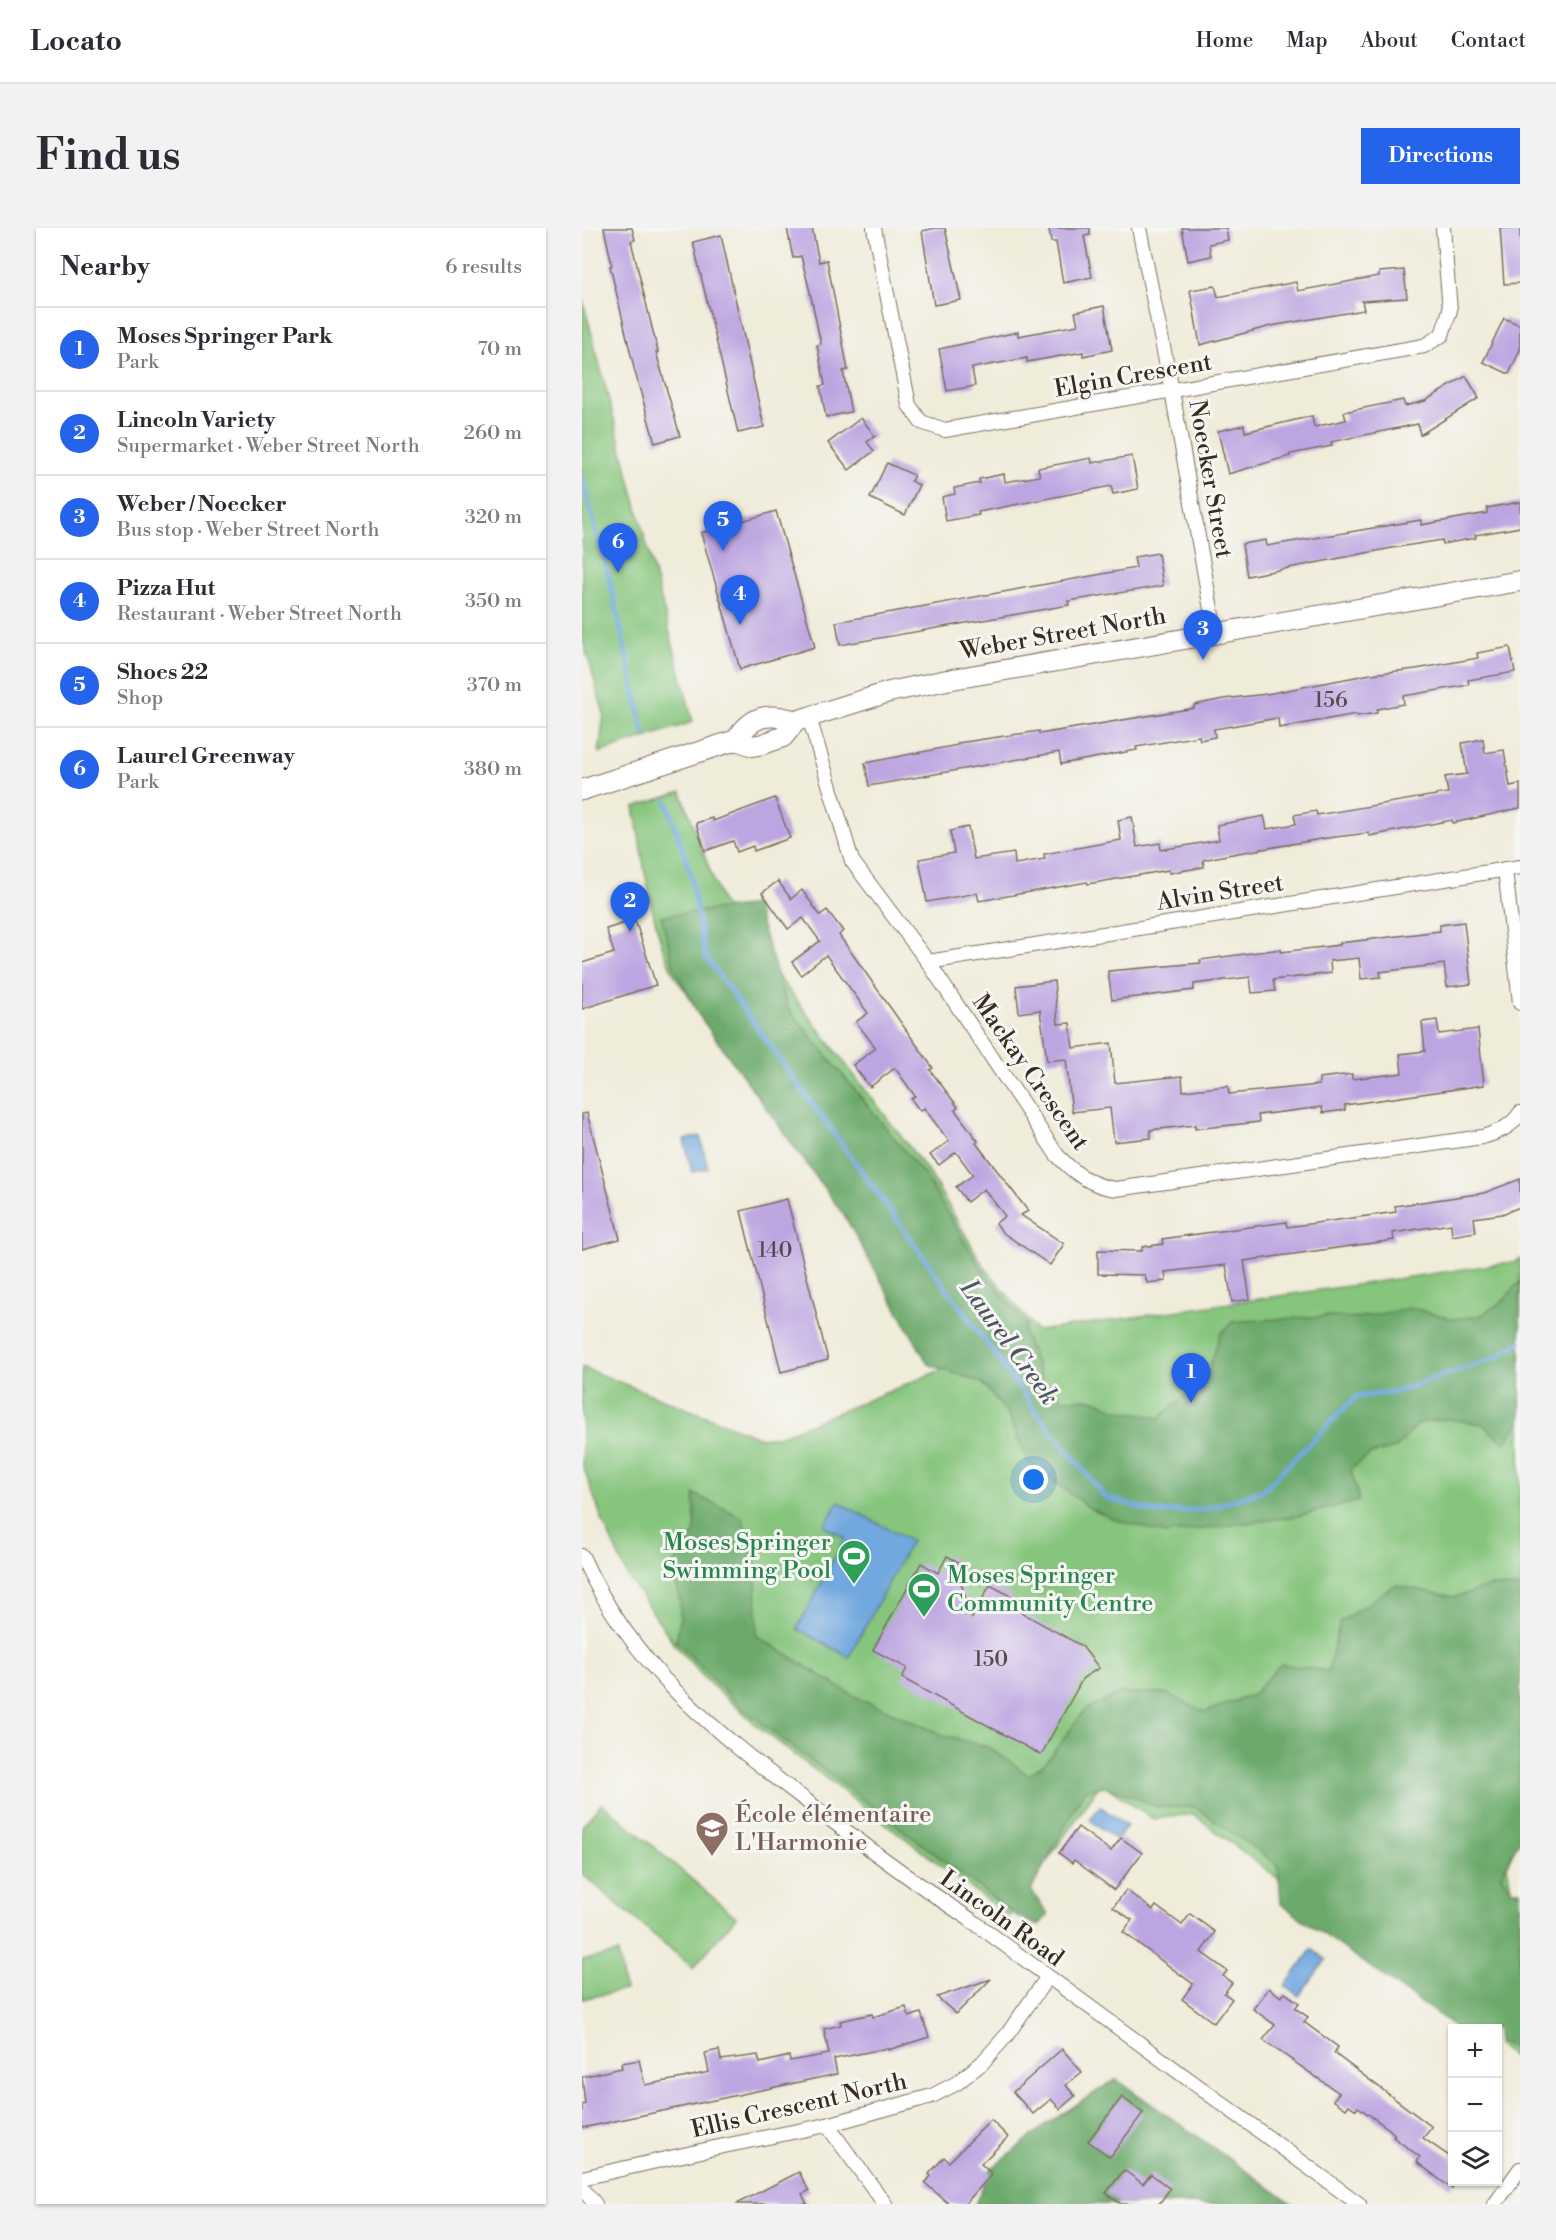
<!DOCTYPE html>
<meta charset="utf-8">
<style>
body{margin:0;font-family:"Libre Bodoni",serif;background:#f2f2f3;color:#2b2b33}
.controls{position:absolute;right:18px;bottom:18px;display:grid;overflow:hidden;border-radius:0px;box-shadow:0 2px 4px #0004}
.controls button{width:54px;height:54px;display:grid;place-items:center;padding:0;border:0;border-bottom:2px solid #e1e1e2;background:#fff;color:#2b2b33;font:30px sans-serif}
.you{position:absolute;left:452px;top:1252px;width:21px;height:21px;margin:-15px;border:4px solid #fff;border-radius:50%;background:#1a73e8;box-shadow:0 0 0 9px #1a73e833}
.badge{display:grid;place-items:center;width:39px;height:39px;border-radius:50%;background:#2563eb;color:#fff;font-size:20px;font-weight:700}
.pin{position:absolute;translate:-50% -50px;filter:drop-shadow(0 2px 3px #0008)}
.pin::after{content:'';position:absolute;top:32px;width:21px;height:18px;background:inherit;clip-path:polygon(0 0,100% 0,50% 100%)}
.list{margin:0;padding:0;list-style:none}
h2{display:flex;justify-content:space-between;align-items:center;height:78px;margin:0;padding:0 24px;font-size:26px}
h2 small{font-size:20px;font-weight:400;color:#7c7c81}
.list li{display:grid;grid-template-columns:39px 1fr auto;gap:18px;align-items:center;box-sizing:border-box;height:84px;padding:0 24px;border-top:2px solid #e1e1e2}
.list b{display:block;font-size:22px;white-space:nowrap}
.list p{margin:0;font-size:20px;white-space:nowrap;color:#7c7c81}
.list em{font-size:20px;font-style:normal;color:#7c7c81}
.icon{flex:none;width:33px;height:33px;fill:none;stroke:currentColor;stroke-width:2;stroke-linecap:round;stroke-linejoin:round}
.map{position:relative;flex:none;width:938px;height:1976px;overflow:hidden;border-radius:0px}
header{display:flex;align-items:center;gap:36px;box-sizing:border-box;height:84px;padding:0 30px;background:#fff;border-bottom:2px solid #e1e1e2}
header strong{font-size:28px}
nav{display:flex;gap:33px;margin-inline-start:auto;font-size:21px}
.intro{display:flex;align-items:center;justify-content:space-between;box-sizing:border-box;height:144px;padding:0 36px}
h1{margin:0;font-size:42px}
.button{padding:15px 27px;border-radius:0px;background:#2563eb;color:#fff;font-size:21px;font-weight:700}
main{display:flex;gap:36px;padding:0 36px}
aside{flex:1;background:#fff;border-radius:0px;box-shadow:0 2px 4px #0004}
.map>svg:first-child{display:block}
</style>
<header>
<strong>Locato</strong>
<nav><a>Home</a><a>Map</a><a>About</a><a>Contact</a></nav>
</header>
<div class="intro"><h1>Find us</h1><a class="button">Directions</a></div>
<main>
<aside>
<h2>Nearby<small>6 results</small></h2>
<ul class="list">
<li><span class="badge">1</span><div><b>Moses Springer Park</b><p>Park</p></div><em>70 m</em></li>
<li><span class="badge">2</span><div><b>Lincoln Variety</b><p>Supermarket · Weber Street North</p></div><em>260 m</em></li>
<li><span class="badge">3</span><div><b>Weber / Noecker</b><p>Bus stop · Weber Street North</p></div><em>320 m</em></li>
<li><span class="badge">4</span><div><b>Pizza Hut</b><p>Restaurant · Weber Street North</p></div><em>350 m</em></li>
<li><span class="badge">5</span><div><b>Shoes 22</b><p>Shop</p></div><em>370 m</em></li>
<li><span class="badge">6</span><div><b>Laurel Greenway</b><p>Park</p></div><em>380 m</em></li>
</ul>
</aside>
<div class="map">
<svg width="938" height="1976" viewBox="0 0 938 1976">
<rect width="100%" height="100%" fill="#f6f6f2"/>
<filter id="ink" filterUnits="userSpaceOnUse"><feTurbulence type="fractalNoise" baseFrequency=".0167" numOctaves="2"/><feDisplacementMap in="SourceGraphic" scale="12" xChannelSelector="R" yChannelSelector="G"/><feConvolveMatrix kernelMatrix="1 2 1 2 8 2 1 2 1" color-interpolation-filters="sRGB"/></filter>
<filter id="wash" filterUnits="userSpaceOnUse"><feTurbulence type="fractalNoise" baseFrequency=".008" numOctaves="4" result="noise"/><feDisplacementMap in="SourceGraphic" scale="24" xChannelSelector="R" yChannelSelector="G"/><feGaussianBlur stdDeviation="1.35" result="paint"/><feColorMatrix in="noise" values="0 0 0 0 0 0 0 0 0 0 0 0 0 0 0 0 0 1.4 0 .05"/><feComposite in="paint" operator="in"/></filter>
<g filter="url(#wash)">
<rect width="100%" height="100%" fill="#f0ecda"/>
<!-- green -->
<g fill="#85c57c" stroke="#60784d" stroke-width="1.5">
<polygon points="0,69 111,494 17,525 22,486 0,409"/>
<path d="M99,564L140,675L348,946L401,1037L455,1103L931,1034L938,1031V1579L923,1626L931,1672L938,1673V1834L916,1817L915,1800H893L611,1586L571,1591L519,1555L427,1689L179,1501L124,1452L94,1418L46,1349L21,1294L0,1235V1139L179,1210L201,1207L359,1142L298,1027L138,779C128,775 112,771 105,764C73,735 60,623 52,579Z"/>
<polygon points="20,1575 154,1689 111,1740 0,1646 0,1598"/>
<polygon points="36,1725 43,1762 0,1771 0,1732"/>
</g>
<!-- forest -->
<g fill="#6caa6c" stroke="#546a45" stroke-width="1.5">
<polygon points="173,677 206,780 344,949 398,1039 445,1097 442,1105 461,1153 481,1171 511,1171 532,1181 577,1190 624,1150 638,1107 650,1094 744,1088 774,1090 830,1080 872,1091 898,1088 921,1073 938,1053 938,1193 923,1215 900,1196 864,1191 837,1195 814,1220 789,1226 769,1241 777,1273 716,1288 584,1306 531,1291 509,1281 446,1234 426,1186 400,1155 346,1136 263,989 116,786 92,739 79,688"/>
<path d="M112,1266L160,1289L174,1336L175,1408L270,1467L361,1507L406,1519L447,1547L464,1534L503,1482L539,1465H583L623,1484L670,1467L699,1436L746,1443L758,1394L813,1357L873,1369L909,1358L938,1360V1611L919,1648L930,1662H938V1822L916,1813L915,1800H875L699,1676L696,1637L613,1579H576L523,1558L502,1563L449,1662L466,1687L456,1698L435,1688L158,1479L94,1413C101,1383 100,1370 89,1341L113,1304Z"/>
<polygon points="534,1851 711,1976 393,1976 409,1941 466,1895"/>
</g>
<!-- water -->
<g fill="#71a8df" stroke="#56697e" stroke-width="1.5">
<polygon points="118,908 126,940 110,944 102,912"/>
<polygon points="256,1274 329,1313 267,1429 215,1401 263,1310 242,1298"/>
<polygon points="518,1578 545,1598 535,1612 508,1592"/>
<polygon points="730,1721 744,1732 717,1768 703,1758"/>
</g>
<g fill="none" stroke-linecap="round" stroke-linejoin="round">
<!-- stream -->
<g stroke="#71a8df" stroke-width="5">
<polyline points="0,250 28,353 62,505"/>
<polyline points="85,574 108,644 123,728 456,1186 523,1269 575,1285 624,1281 680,1263 774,1169 816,1163 913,1130 938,1114"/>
</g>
</g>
<g id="blocks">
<!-- building -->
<g fill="#bda5e1">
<polygon points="22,0 50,0 53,12 49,13 76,124 74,124 98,208 73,215 53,144 28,38 30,37"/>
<polygon points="205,0 230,0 237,34 245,32 266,142 261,143 269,184 244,189 238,158 243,157 235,117 239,116 228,64 219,28 211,30"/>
<polygon points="354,0 363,0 379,72 352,77 340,3"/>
<polygon points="467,0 508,0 508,7 502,8 510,49 481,55 474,14 469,14"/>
<polygon points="600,0 644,0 646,12 627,16 629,28 606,33"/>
<polygon points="918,0 938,0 938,55 922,56"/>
<polygon points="139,7 182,199 156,205 111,14"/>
<polygon points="822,42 825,70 780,73 782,82 689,98 618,117 608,62 633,58 636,69 714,54 716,63 797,48 797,44"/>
<polygon points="522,78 530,122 501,128 501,124 445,134 445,130 390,140 393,158 365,163 357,121 436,104 436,108 496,97 493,84"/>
<polygon points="922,90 938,97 938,122 927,146 901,134"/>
<polygon points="884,148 897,170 838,207 836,196 749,214 750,218 708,226 708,228 646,246 636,203 662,197 663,204 730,188 732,199 764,192 762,184 821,172 823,178 843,173"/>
<polygon points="279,190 293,208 285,214 292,223 267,242 246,215"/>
<polygon points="550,228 556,261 531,266 529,258 396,284 397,287 364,293 360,269 373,266 372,260 398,255 397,251 422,246 423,254 458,248 456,240 509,230 510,235"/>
<polygon points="305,235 332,247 329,253 337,257 323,287 288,270"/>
<polygon points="938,274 938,299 893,307 894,310 861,316 860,312 810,320 665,348 660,316 684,312 685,318 839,292 839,297 905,285 905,280"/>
<polygon points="194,283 233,419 158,441 119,305"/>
<polygon points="576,325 581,358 486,373 487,377 258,417 254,394 554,340 552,329"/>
<polygon points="928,419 933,444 886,452 887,457 821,468 822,476 795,481 795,485 775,488 774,486 697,500 696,490 632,501 633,509 618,512 617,508 554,519 555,522 479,536 477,524 287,558 283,535 376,517 376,515 457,503 457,506 612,480 612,477 641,471 685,466 789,446 834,441 896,430 895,425"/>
<polygon points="901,511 903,525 922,522 928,558 938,556 938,580 871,595 870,592 787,608 787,605 745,610 645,627 621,632 622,639 587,645 587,642 506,656 505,654 397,673 395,665 345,674 337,631 372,625 368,603 386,599 392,631 432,625 433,636 463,631 462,626 539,612 536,592 550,589 555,619 578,615 579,622 637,612 635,597 682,588 685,601 714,596 712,587 734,583 735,587 866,565 863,549 885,546 880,515"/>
<polygon points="193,570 208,610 172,623 171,618 155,624 151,613 123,623 114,595 130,590 131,593"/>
<polygon points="196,653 209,671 220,662 238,687 245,682 261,703 257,707 351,840 348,842 376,879 373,882 396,913 394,915 446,983 439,987 482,1016 468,1037 420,1004 414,995 423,988 402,961 385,974 374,959 391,947 374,924 357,937 348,927 367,913 342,880 338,883 329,871 333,868 313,840 288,859 271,837 294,820 274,794 286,785 244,727 219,747 210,734 238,713 221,690 206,701 180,665"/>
<polygon points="53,692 74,757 0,781 0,735 32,725 24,701"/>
<polygon points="882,694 889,756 865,759 862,736 798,744 799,749 779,751 777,730 748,733 749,745 691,752 693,763 670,765 668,749 612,756 612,762 530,772 526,743 619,735 618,732 699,721 699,724 758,717 758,715 858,703 858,697"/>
<polygon points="472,753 476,796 488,795 491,820 529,815 533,855 600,848 601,863 646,858 647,866 737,857 737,850 770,846 770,851 820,845 818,826 843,823 840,794 855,792 857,806 896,801 902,857 763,877 763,882 741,885 740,879 676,887 677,894 613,901 613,897 568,902 569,910 532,914 528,880 490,884 484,831 465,833 458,782 437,785 434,758"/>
<polygon points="5,885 38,1011 0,1021 0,886"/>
<polygon points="938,951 938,979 920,986 892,990 894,1004 870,1008 869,996 811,1005 812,1012 662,1033 668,1071 650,1074 644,1037 583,1044 584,1053 565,1055 563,1047 516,1046 516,1022 560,1023 560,1019 581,1016 580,1011 704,994 705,999 814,984 813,978 902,965"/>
<polygon points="205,971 246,1132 199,1144 159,983"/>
<polygon points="365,1328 378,1335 375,1342 390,1390 408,1357 431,1369 426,1377 500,1418 517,1440 501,1450 459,1527 320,1450 325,1440 291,1422 339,1335 356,1345"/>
<polygon points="496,1599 529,1623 539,1610 560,1625 532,1662 492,1632 490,1635 477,1625"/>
<polygon points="544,1662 571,1682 574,1678 600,1697 608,1686 633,1704 619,1724 645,1743 641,1748 650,1755 642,1765 650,1771 632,1795 600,1771 611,1756 541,1704 550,1692 531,1679"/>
<polygon points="409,1751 374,1786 355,1769"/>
<polygon points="687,1760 699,1769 703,1765 717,1775 713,1780 726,1789 722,1794 756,1819 752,1825 850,1899 841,1910 870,1930 870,1961 835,1934 838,1929 811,1909 813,1907 807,1901 776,1879 774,1882 767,1877 764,1881 751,1872 757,1865 681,1812 693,1797 671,1781"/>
<polygon points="324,1779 327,1789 339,1785 347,1809 306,1822 305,1820 252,1831 255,1846 0,1900 0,1877 3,1876 0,1849 40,1840 39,1835 57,1832 63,1857 101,1850 127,1844 123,1825 137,1822 139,1832 176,1827 178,1835 207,1828 208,1833 247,1826 242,1801 259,1797 258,1793 290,1786 291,1789"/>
<polygon points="480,1821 500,1844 484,1857 493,1868 478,1881 469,1871 451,1886 431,1864"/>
<polygon points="540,1869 561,1885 528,1929 506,1913"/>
<polygon points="409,1892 426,1909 399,1936 410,1946 383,1976 367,1976 343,1955 349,1948 347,1946 362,1929 367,1934"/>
<polygon points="542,1942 561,1956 569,1946 588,1961 577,1976 539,1976 524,1965"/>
<polygon points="217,1944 227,1963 220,1966 225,1976 154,1976"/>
</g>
</g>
</g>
<g filter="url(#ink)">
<use href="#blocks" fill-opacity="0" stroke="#7a6e60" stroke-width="1.5"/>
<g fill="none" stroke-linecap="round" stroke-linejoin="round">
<defs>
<g id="street">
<polyline points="292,0 327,177 339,194 363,202 842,118 860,107 868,82 861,0"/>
<polyline points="557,0 590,163 633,404"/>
<path d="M227,489L270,633L346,734L475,927C492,945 509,958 534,961L900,909C915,905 930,899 938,885"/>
<polyline points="923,641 938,775"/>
<polyline points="346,734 938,639"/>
<path d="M0,1328C50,1439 132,1503 226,1574C279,1615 333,1655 389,1692L777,1976"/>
<polyline points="245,1897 303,1976"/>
<polyline points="0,1950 132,1920 245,1897 350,1868 375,1855 400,1835 424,1808 465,1750"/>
<polyline points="0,1960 13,1976"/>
<polyline points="913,1976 938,1941"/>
</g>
<g id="secondary">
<path d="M154,512C170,487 186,484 214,493"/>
<polyline points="0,562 154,512 171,518 181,516 201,509 214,493 307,464 365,452 938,353"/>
</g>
</defs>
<!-- street casing -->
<use href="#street" stroke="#7a6e60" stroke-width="16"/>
<!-- secondary casing -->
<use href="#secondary" stroke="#7a6e60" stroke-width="22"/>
<!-- street -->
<use href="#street" stroke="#fff" stroke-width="14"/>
<!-- secondary -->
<use href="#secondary" stroke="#fff" stroke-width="20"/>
</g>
</g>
<!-- icons -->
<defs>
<symbol id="stadium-pin" viewBox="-11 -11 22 30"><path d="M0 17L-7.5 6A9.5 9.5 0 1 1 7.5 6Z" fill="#2e9e5b" stroke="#f6f6f2"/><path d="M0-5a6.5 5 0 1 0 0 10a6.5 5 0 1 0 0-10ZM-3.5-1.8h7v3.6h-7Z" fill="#fff"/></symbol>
<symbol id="school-pin" viewBox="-11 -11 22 30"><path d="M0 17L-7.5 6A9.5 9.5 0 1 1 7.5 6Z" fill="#8d6e63" stroke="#f6f6f2"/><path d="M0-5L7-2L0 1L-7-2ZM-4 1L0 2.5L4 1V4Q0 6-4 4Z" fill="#fff"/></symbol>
</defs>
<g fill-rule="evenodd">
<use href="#stadium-pin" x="253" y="1309" width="38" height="52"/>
<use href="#stadium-pin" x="323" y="1342" width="38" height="52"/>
<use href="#school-pin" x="111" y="1581" width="38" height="52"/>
</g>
<g text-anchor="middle" stroke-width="6" stroke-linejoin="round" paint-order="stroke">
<!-- number labels -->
<g font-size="21" fill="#5c494f">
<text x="749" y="479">156</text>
<text x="193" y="1029">140</text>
<text x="409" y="1438">150</text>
</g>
<!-- street labels -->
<g font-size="24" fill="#3b2a1e" stroke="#f6f6f2">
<text transform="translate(551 147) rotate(-10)" y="8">Elgin Crescent</text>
<text transform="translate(629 251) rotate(80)" y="8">Noecker Street</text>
<text transform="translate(481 405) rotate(-10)" y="8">Weber Street North</text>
<text transform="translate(638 664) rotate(-9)" y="8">Alvin Street</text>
<text transform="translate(449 844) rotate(55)" y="8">Mackay Crescent</text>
<text transform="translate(420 1690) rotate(36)" y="8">Lincoln Road</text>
<text transform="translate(217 1877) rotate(-13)" y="8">Ellis Crescent North</text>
</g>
<!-- leisure labels -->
<g font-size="24" fill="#27864d" stroke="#f6f6f2" text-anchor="end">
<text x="249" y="1322">Moses Springer<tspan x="249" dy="28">Swimming Pool</tspan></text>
<text x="365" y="1355" text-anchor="start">Moses Springer<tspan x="365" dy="28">Community Centre</tspan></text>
</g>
<!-- education labels -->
<g font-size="24" fill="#785e54" stroke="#f6f6f2" text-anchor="start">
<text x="153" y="1594">École élémentaire<tspan x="153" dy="28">L'Harmonie</tspan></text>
</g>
<!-- water labels -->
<g font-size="26" font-style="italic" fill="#4e5662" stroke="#f6f6f2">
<text transform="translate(428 1114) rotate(54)" y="9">Laurel Creek</text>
</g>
</g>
</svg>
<div class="controls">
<button>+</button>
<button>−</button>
<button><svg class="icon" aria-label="layers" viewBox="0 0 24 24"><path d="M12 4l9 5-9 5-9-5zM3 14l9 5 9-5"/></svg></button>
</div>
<div class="you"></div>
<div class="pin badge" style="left:609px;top:1175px">1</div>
<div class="pin badge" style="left:48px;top:704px">2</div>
<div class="pin badge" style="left:621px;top:432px">3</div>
<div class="pin badge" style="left:158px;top:397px">4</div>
<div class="pin badge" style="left:141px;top:323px">5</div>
<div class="pin badge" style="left:36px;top:345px">6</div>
</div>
</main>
